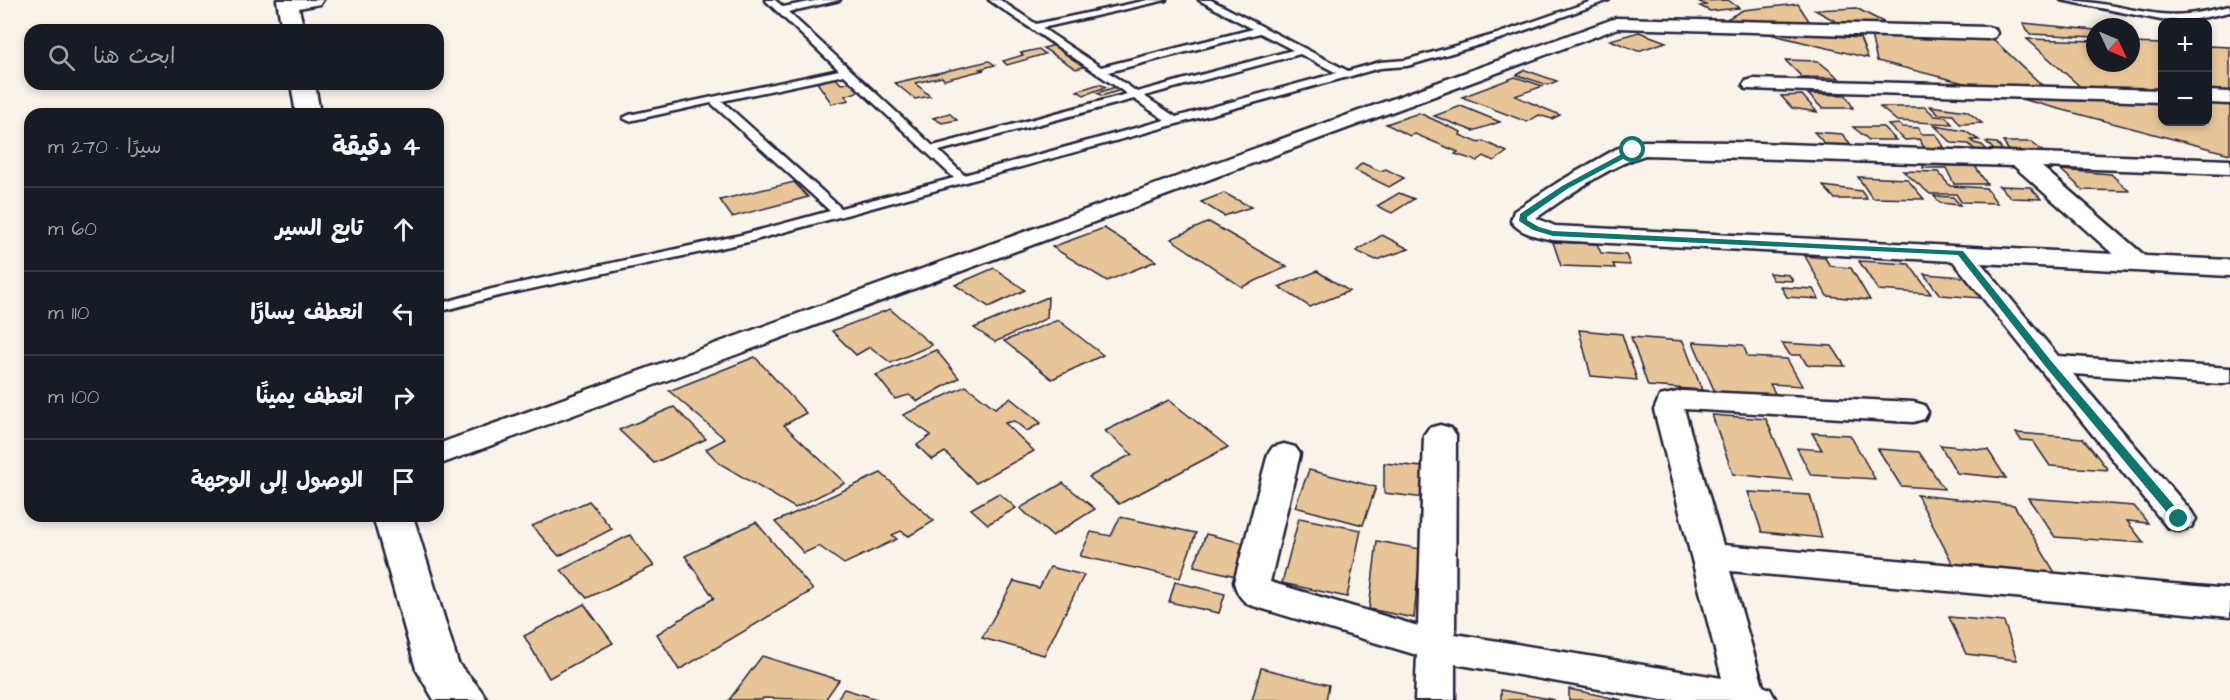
<!DOCTYPE html>
<html lang="ar">
<meta charset="utf-8">
<style>
body{margin:0;font-family:"Architects Daughter","Playpen Sans Arabic",sans-serif;background:#242831;color:#f1f3f6;direction:rtl}
.controls{position:absolute;right:18px;top:18px;display:grid;overflow:hidden;border-radius:12px;box-shadow:0 3px 9px #0003}
.controls button{width:54px;height:54px;display:grid;place-items:center;padding:0;border:0;border-bottom:2px solid #363941;background:#171b24;color:#f1f3f6;font:30px sans-serif}
.compass{position:absolute;left:2086px;top:18px;width:54px;height:54px;border-radius:50%;background:#171b24;box-shadow:0 3px 9px #0003;rotate:134deg}
.stop{position:absolute;width:18px;height:18px;margin:-14px;border:4px solid #0f766e;border-radius:50%;background:#fff}
.stop.end{background:#0f766e;border-color:#fff;box-shadow:0 2px 6px #0008}
.list{margin:0;padding:0;list-style:none}
h2{display:flex;justify-content:space-between;align-items:center;height:78px;margin:0;padding:0 24px;font-size:26px}
h2 small{font-size:20px;font-weight:400;color:#9ea1a6}
.list li{display:grid;grid-template-columns:39px 1fr auto;gap:18px;align-items:center;box-sizing:border-box;height:84px;padding:0 24px;border-top:2px solid #363941}
.list b{display:block;font-size:22px;white-space:nowrap}
.list em{font-size:20px;font-style:normal;color:#9ea1a6}
.icon{flex:none;width:33px;height:33px;fill:none;stroke:currentColor;stroke-width:2;stroke-linecap:round;stroke-linejoin:round}
.map{position:relative;flex:none;width:2230px;height:700px;overflow:hidden;direction:ltr}
.search{position:absolute;background:#171b24;box-shadow:0 3px 9px #0003;left:24px;top:24px;width:420px;height:66px;display:flex;align-items:center;gap:15px;box-sizing:border-box;padding:0 21px;border-radius:18px;color:#9ea1a6;font-size:22px}
.panel{position:absolute;background:#171b24;box-shadow:0 3px 9px #0003;left:24px;top:108px;width:420px;height:414px;border-radius:18px;direction:rtl}
.map>svg:first-child{display:block}
</style>
<div class="map">
<svg width="2230" height="700" viewBox="0 0 2230 700">
<rect width="100%" height="100%" fill="#faf3ea"/>
<filter id="ink" filterUnits="userSpaceOnUse"><feTurbulence type="fractalNoise" baseFrequency=".0167" numOctaves="2"/><feDisplacementMap in="SourceGraphic" scale="12" xChannelSelector="R" yChannelSelector="G"/><feConvolveMatrix kernelMatrix="1 2 1 2 8 2 1 2 1" color-interpolation-filters="sRGB"/></filter>
<g filter="url(#ink)">
<!-- building -->
<g fill="#e7c598" stroke="#22223b" stroke-width="1.5">
<polygon points="1728,0 1739,8 1710,11 1700,6 1706,5 1698,1"/>
<polygon points="1798,4 1815,30 1723,21 1743,10"/>
<polygon points="1856,8 1889,25 1846,27 1815,10"/>
<polygon points="2023,23 2095,30 2095,37 2030,34"/>
<polygon points="1753,30 1860,38 1868,58"/>
<polygon points="1639,32 1666,42 1638,51 1610,40"/>
<polygon points="1871,35 1993,39 2043,86 1968,84 1877,61"/>
<polygon points="2027,39 2095,41 2095,63 2131,63 2131,43 2162,44 2162,92 2084,90"/>
<polygon points="1056,45 1091,65 1076,69 1043,48"/>
<polygon points="2208,46 2230,47 2230,94 2208,93"/>
<polygon points="1039,49 1045,54 1007,65 1003,61 1023,55 1021,53"/>
<polygon points="1785,60 1818,61 1839,78 1802,77"/>
<polygon points="989,61 995,65 980,69 984,70 944,80 942,77 915,83 930,96 915,99 895,83"/>
<polygon points="1525,70 1557,81 1548,85 1517,75"/>
<polygon points="835,77 841,84 851,83 860,91 845,96 849,100 832,104 816,81"/>
<polygon points="1515,77 1543,86 1515,96 1560,115 1552,119 1539,115 1527,122 1462,97"/>
<polygon points="1099,84 1106,87 1084,95 1077,91"/>
<polygon points="1118,86 1124,89 1102,96 1097,93"/>
<polygon points="1808,94 1846,95 1853,108 1822,108"/>
<polygon points="1802,95 1817,112 1792,108 1781,96"/>
<polygon points="2006,95 2162,101 2162,122 2208,122 2208,103 2230,104 2230,154"/>
<polygon points="1461,106 1500,122 1473,131 1434,116"/>
<polygon points="1930,106 1967,111 1982,123 1960,124 1953,115 1938,114"/>
<polygon points="1880,107 1925,107 1935,116 1946,117 1952,124 1897,121"/>
<polygon points="949,113 957,120 942,123 933,118"/>
<polygon points="1419,113 1461,132 1460,135 1479,143 1483,141 1507,152 1494,161 1484,156 1477,161 1455,154 1458,152 1415,134 1410,136 1386,124"/>
<polygon points="1899,124 1902,127 1919,128 1921,134 1936,134 1944,147 1925,149 1919,139 1905,140 1888,125"/>
<polygon points="1935,126 1965,131 1979,140 1971,140 1974,143 1982,145 1990,153 1978,153 1969,144 1952,143"/>
<polygon points="1853,127 1883,127 1896,140 1869,140"/>
<polygon points="1814,132 1842,134 1854,148 1828,147"/>
<polygon points="1986,142 1997,143 2004,153 1997,153"/>
<polygon points="2003,142 2031,142 2046,154 2011,154"/>
<polygon points="1362,163 1380,171 1386,169 1404,178 1389,187 1355,170"/>
<polygon points="1923,165 1975,166 1987,184 1954,184 1946,168 1923,168"/>
<polygon points="2061,170 2111,174 2129,191 2083,190"/>
<polygon points="1903,171 1938,172 1950,186 1986,188 1997,203 1961,202 1956,194 1930,194"/>
<polygon points="1858,177 1907,179 1924,199 1872,198"/>
<polygon points="794,182 808,197 732,217 720,200"/>
<polygon points="1823,186 1861,191 1867,199 1835,199"/>
<polygon points="1999,186 2030,187 2041,199 2012,198"/>
<polygon points="1224,193 1251,207 1224,216 1201,202"/>
<polygon points="1399,193 1414,199 1392,213 1377,206"/>
<polygon points="1934,196 1953,197 1960,205 1940,203"/>
<polygon points="1209,222 1287,267 1242,287 1171,239"/>
<polygon points="1104,228 1156,261 1107,281 1052,247"/>
<polygon points="1382,235 1409,249 1376,260 1356,251"/>
<polygon points="1553,242 1597,244 1601,253 1626,255 1630,265 1613,264 1615,268 1561,266"/>
<polygon points="1805,256 1825,258 1830,266 1851,268 1870,300 1827,296"/>
<polygon points="1859,261 1909,264 1931,294 1878,290"/>
<polygon points="994,268 1025,290 989,307 955,285"/>
<polygon points="1317,271 1349,291 1310,307 1279,287"/>
<polygon points="1769,273 1789,275 1793,281 1773,280"/>
<polygon points="1924,274 1964,277 1981,298 1940,295"/>
<polygon points="1781,287 1813,289 1819,299 1787,297"/>
<polygon points="1048,297 1047,318 995,342 974,328"/>
<polygon points="890,309 932,345 891,363 870,347 856,355 832,331"/>
<polygon points="1058,320 1103,355 1052,379 1004,341"/>
<polygon points="1579,330 1622,334 1637,380 1591,376"/>
<polygon points="1631,337 1683,341 1702,390 1648,386"/>
<polygon points="1693,342 1743,345 1748,357 1787,359 1802,386 1770,384 1776,395 1715,392"/>
<polygon points="1782,343 1832,346 1845,366 1807,365 1801,355 1790,355"/>
<polygon points="936,350 959,378 918,401 909,395 895,399 876,375"/>
<polygon points="755,357 806,413 784,425 845,483 795,508 719,463 706,449 725,439 669,391"/>
<polygon points="966,386 995,408 1010,398 1041,423 1027,431 1014,421 1005,423 1034,451 976,483 945,452 932,460 917,445 931,435 903,415"/>
<polygon points="1169,400 1228,447 1119,504 1089,477 1132,454 1105,431"/>
<polygon points="674,407 706,439 654,463 619,430"/>
<polygon points="1712,415 1766,419 1792,480 1733,474"/>
<polygon points="1812,433 1850,435 1875,479 1811,475 1797,448 1822,450"/>
<polygon points="2016,433 2083,438 2108,470 2050,466 2033,441 2021,440"/>
<polygon points="1940,445 1988,450 2006,478 1957,473"/>
<polygon points="1878,449 1919,452 1944,489 1901,486"/>
<polygon points="1384,463 1432,468 1433,499 1384,493"/>
<polygon points="1309,470 1376,487 1363,525 1295,507"/>
<polygon points="881,473 934,521 909,536 901,531 892,535 897,539 844,564 819,546 804,553 775,522"/>
<polygon points="1063,483 1095,509 1052,536 1020,508"/>
<polygon points="1748,492 1810,495 1822,538 1762,532"/>
<polygon points="999,493 1016,508 988,524 971,509"/>
<polygon points="1917,495 2014,505 2057,576 1953,564"/>
<polygon points="2028,498 2134,506 2148,523 2127,521 2144,543 2055,537"/>
<polygon points="589,501 612,529 559,556 532,526"/>
<polygon points="1120,517 1196,533 1180,578 1080,556 1091,532 1111,536"/>
<polygon points="1299,518 1361,530 1347,597 1282,583"/>
<polygon points="756,522 813,590 679,670 657,634 714,598 685,556"/>
<polygon points="1206,534 1255,546 1244,578 1194,566"/>
<polygon points="630,535 654,566 587,598 561,570"/>
<polygon points="1377,541 1426,550 1425,575 1418,574 1414,618 1369,609"/>
<polygon points="1050,567 1084,575 1044,655 982,638 1014,581 1039,588"/>
<polygon points="1175,582 1225,594 1219,613 1169,602"/>
<polygon points="584,604 613,643 549,678 524,636"/>
<polygon points="1949,617 2004,622 2017,660 1966,654"/>
<polygon points="762,656 839,680 825,700 763,698 762,700 729,700"/>
<polygon points="1261,668 1329,685 1326,700 1252,700"/>
<polygon points="844,689 880,700 836,700"/>
<polygon points="1569,689 1622,700 1569,700"/>
<polygon points="1501,690 1555,700 1501,700"/>
</g>
<g fill="none" stroke-linecap="round" stroke-linejoin="round">
<defs>
<g id="service">
<path d="M765,0H775L783,7L820,0H840L788,12L933,146L1127,94L989,0H1000L1036,24L1148,0H1166L1042,28L1101,67L1253,29L1199,0H1211L1348,71L1380,62L1406,60L1497,34L1595,0H1609L1503,38L1407,66L1380,68L748,242L494,297L438,312V304L492,289L741,235L830,211L711,103L629,121L623,118L629,115L839,70ZM1260,33L1293,50L1137,92L1108,72ZM1300,54L1337,73L1176,117L1144,96ZM844,75L954,178L841,208L722,101ZM1134,99L1165,120L964,175L939,151Z"/>
<path d="M2061,0C2095,0 2127,10 2160,14C2184,17 2207,11 2230,6V12L2192,20H2161Z"/>
</g>
<g id="minor">
<polygon points="287,0 323,0 320,4 288,10 282,9 279,5"/>
<polygon points="1616,18 1988,27 1995,29 1997,33 1995,37 1988,39 1618,28 438,465 438,444"/>
<polygon points="1753,79 2162,90 2162,102 1746,89 1743,85 1746,81"/>
<polygon points="2208,91 2230,92 2230,104 2208,103"/>
<path d="M1643,141L1731,142L2230,160V174L2042,167L2145,256L2230,260V276L1981,263L2058,356L2230,368V382L2222,384L2073,374L2191,511L2196,519L2191,527L2179,531L2167,527L1953,261L1553,240C1539,237 1520,234 1511,221L1514,211L1557,183L1616,149ZM1645,155L2014,166L2113,254L1555,226L1536,218C1570,195 1606,167 1645,155Z"/>
<path d="M1682,391L1913,402L1924,405L1928,412L1924,419L1913,422L1684,409L1723,545L2230,589V617L1730,571L1763,686L1770,689L1776,700H1662L1455,664V700H1415L1417,655L1250,605C1240,599 1237,593 1234,582L1268,454L1273,447L1284,444L1295,447L1300,454L1270,582L1418,626L1424,435L1429,428L1440,425L1451,428L1456,435L1455,634L1722,678L1654,410L1660,396Z"/>
</g>
<g id="tertiary">
<polygon points="277,0 297,0 304,30 282,30"/>
<polygon points="291,84 315,84 320,114 296,114"/>
<path d="M373,516H413L458,663C468,676 480,686 487,700H434L416,669Z"/>
</g>
</defs>
<!-- service casing -->
<use href="#service" stroke="#22223b" stroke-width="5"/>
<!-- minor casing -->
<use href="#minor" stroke="#22223b" stroke-width="5"/>
<!-- tertiary casing -->
<use href="#tertiary" stroke="#22223b" stroke-width="5"/>
<!-- service -->
<use href="#service" fill="#fff" fill-rule="evenodd"/>
<!-- minor -->
<use href="#minor" fill="#fff" fill-rule="evenodd"/>
<!-- tertiary -->
<use href="#tertiary" fill="#fff" fill-rule="evenodd"/>
</g>
</g>
<!-- route -->
<polygon fill="#0f766e" points="1633,148 1636,149 1636,152 1567,189 1527,217 1527,220 1539,227 1553,231 1963,251 2052,362 2183,516 2183,522 2175,522 2045,366 1958,255 1553,236 1533,230 1519,221 1520,214 1562,186"/>
</svg>
<div class="controls">
<button>+</button>
<button>−</button>
</div>
<svg class="compass" viewBox="-18 -18 36 36"><path d="M0-13l5 13h-10z" fill="#e53935"/><path d="M0 13l5-13h-10z" fill="#9ea1a6"/></svg>
<div class="stop" style="left:1633px;top:150px"></div>
<div class="stop end" style="left:2179px;top:519px"></div>
<div class="search"><svg class="icon" aria-label="search" viewBox="0 0 24 24"><circle cx="10" cy="10" r="6"/><path d="M15 15l6 6"/></svg>ابحث هنا</div>
<section class="panel">
<h2>4 دقيقة<small>سيرًا · 270 m</small></h2>
<ul class="list">
<li><svg class="icon" aria-label="ahead" viewBox="0 0 24 24"><path d="M12 20V5M6 11l6-6 6 6"/></svg><div><b>تابع السير</b></div><em>60 m</em></li>
<li><svg class="icon" aria-label="left" viewBox="0 0 24 24"><path d="M17 20v-9H6M10 6l-5 5 5 5"/></svg><div><b>انعطف يسارًا</b></div><em>110 m</em></li>
<li><svg class="icon" aria-label="right" viewBox="0 0 24 24"><path d="M7 20v-9h11M14 6l5 5-5 5"/></svg><div><b>انعطف يمينًا</b></div><em>100 m</em></li>
<li><svg class="icon" aria-label="arrive" viewBox="0 0 24 24"><path d="M6 21V4h12l-3 4 3 4H6"/></svg><div><b>الوصول إلى الوجهة</b></div></li>
</ul>
</section>
</div>
